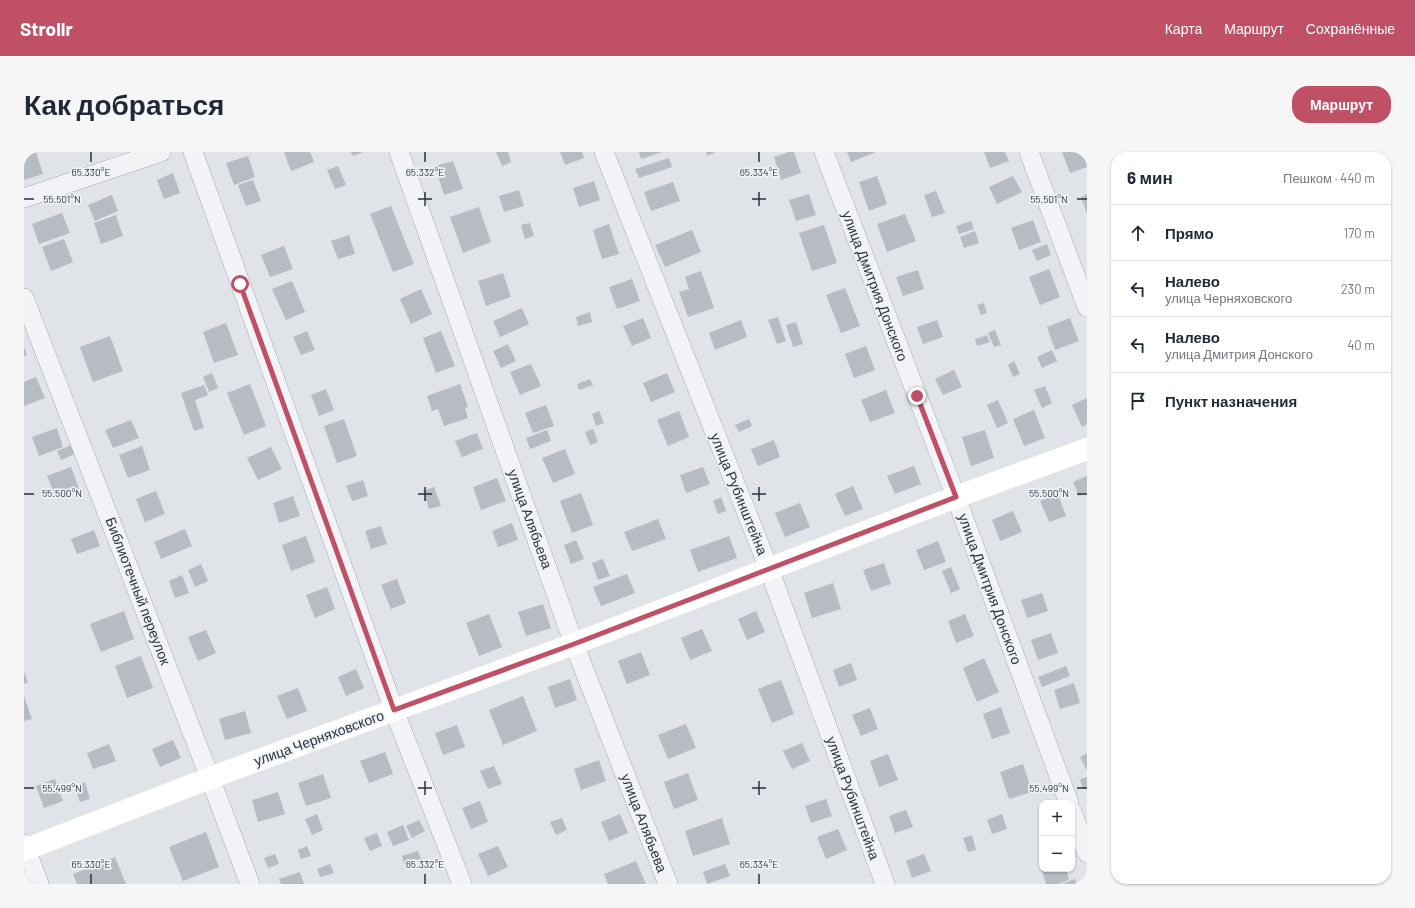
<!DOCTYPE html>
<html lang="ru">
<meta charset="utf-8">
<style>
body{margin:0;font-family:Barlow,sans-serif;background:#f6f6f7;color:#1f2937}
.controls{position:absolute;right:12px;bottom:12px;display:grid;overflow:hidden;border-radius:8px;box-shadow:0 1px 3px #0004}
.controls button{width:36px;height:36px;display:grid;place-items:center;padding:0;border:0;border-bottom:1px solid #e0e1e3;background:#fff;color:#1f2937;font:20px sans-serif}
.stop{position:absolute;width:12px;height:12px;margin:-9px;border:3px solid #c05066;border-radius:50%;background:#fff}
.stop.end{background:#c05066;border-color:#fff;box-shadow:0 1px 4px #0008}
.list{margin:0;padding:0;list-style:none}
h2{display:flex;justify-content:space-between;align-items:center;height:52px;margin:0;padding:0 16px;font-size:17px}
h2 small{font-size:13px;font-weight:400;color:#747a83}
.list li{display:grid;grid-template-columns:26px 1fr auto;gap:12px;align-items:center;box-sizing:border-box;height:56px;padding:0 16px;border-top:1px solid #e0e1e3}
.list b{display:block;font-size:15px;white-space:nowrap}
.list p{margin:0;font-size:13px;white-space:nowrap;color:#747a83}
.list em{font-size:13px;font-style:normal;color:#747a83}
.icon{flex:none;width:22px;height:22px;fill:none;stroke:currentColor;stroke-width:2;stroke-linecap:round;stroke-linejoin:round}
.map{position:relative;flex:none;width:1063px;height:732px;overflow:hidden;border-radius:16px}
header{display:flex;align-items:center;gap:24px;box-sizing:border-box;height:56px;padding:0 20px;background:#c05066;color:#fff}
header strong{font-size:19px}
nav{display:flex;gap:22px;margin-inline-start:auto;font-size:14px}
.intro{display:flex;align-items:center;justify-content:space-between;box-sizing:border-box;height:96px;padding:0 24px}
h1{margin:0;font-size:28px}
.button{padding:10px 18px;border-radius:16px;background:#c05066;color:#fff;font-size:14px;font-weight:700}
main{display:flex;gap:24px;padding:0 24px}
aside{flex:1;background:#fff;border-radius:16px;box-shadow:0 1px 3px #0004}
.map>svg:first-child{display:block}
</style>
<header>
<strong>Strollr</strong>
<nav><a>Карта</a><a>Маршрут</a><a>Сохранённые</a></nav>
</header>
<div class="intro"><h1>Как добраться</h1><a class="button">Маршрут</a></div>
<main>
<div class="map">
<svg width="1063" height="732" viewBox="0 0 1063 732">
<rect width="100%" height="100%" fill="#e0e3e7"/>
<!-- building -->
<g fill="#b7bcc3">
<polygon points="0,0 12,0 19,22 0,28"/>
<polygon points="260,0 286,0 290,10 267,19"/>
<polygon points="327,0 339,0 329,4"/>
<polygon points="472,0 484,0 487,10 478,14"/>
<polygon points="536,0 558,0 560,6 541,13"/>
<polygon points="615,0 639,0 617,7"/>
<polygon points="682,0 690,0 690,1 683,4"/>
<polygon points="765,0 770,0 777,21 757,28 750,5"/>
<polygon points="823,0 852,0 827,10"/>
<polygon points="960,0 981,0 985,9 966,16"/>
<polygon points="1038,0 1063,0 1063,15 1046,21"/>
<polygon points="224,4 231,25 210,33 202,11"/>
<polygon points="645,6 648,15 615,26 611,17"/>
<polygon points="429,9 439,37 420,43 411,14"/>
<polygon points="314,14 322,33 311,37 303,18"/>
<polygon points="149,21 156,41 140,47 133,28"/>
<polygon points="853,24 863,52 845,59 835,30"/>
<polygon points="989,24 998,40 973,52 965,35"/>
<polygon points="229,28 237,49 222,54 214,33"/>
<polygon points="570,29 576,48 555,55 549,36"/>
<polygon points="649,30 656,49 627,59 620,40"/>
<polygon points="495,38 500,54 480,60 475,44"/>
<polygon points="912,39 921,61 908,65 900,43"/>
<polygon points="785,42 792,63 772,69 765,48"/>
<polygon points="1063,42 1063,61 1057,45"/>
<polygon points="88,43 94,59 71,69 64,53"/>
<polygon points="367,54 390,112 369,120 346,62"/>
<polygon points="455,55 467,90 439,101 426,65"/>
<polygon points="38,61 46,81 15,92 8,72"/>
<polygon points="881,62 892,89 863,100 853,72"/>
<polygon points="92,63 99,84 77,92 70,71"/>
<polygon points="1009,68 1017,90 995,98 987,76"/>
<polygon points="947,69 950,77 935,82 932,74"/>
<polygon points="506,71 510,84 501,87 497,73"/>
<polygon points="585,72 595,102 578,107 569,78"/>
<polygon points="800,73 813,111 788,119 775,81"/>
<polygon points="668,78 677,100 641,115 631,93"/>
<polygon points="951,79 955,91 940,96 936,85"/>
<polygon points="325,83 331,102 314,107 307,89"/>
<polygon points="40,87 49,110 27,119 18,95"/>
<polygon points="1023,92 1027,103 1013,109 1008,98"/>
<polygon points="260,94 269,117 246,125 237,103"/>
<polygon points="1025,117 1036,145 1016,153 1005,125"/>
<polygon points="894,118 900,137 879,144 872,125"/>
<polygon points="677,119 690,156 664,165 655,140 665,137 661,125"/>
<polygon points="479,121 487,145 462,154 454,129"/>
<polygon points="608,127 616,149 593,157 585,135"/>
<polygon points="268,129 281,160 262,168 248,137"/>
<polygon points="821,136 836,174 817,181 802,143"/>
<polygon points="397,137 408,162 387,172 376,147"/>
<polygon points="960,151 963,161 957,163 953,153"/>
<polygon points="498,156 505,172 476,185 469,169"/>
<polygon points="566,160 568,170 554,174 552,165"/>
<polygon points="754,165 762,189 753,192 744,168"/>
<polygon points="619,166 627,186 608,194 599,174"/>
<polygon points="1046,166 1055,189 1031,198 1023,175"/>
<polygon points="717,168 723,185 691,198 685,181"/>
<polygon points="913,168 919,185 899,192 893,175"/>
<polygon points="772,170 779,192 769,195 762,173"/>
<polygon points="202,171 214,203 190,211 179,180"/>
<polygon points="971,178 977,193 970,195 964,181"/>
<polygon points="283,179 291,198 277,203 269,185"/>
<polygon points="417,179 431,214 412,221 399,186"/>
<polygon points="963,183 966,190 953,194 951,187"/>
<polygon points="86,184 99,219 69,230 56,195"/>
<polygon points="484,192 492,209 477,216 469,199"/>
<polygon points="0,194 3,203 0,204"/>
<polygon points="842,194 851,218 830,226 821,202"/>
<polygon points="1028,198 1033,209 1018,216 1013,205"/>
<polygon points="990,209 996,222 989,225 984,213"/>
<polygon points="507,212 517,234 496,243 486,220"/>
<polygon points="930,218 938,235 919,243 911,227"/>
<polygon points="188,221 194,236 185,240 179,225"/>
<polygon points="643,221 651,240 627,250 619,231"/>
<polygon points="12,225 21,246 0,254 0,230"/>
<polygon points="566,227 569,233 555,238 553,232"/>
<polygon points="226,232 242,274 220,283 203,241"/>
<polygon points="436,232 444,255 441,256 444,266 420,274 414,257 408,259 403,244"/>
<polygon points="180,233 184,243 171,248 180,276 170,279 157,241"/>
<polygon points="1021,234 1028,251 1018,256 1010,238"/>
<polygon points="302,237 310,258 295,264 287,243"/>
<polygon points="862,238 871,261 846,270 837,248"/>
<polygon points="1063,246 1063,272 1058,275 1048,253"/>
<polygon points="974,248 984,271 973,276 963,253"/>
<polygon points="522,253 530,274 509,281 501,261"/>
<polygon points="1010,258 1021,286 1000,294 989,267"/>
<polygon points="575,259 580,271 572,274 568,262"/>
<polygon points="655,259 665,285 644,294 633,268"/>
<polygon points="320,267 333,304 313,311 300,274"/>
<polygon points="725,267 728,274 715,280 711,273"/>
<polygon points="107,268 115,286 89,296 81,278"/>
<polygon points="33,276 39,295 15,304 8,285"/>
<polygon points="569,277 574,290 566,293 561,280"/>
<polygon points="523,278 527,289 506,297 502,286"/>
<polygon points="961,278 970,306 947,314 938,285"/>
<polygon points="453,281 459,297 438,305 431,289"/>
<polygon points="750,288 756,305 734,314 727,297"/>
<polygon points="47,293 51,302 37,308 33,299"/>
<polygon points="118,294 126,318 104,326 95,303"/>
<polygon points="247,295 258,317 234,328 223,306"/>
<polygon points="541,297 551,322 529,331 518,306"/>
<polygon points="890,314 897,332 871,342 863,324"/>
<polygon points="47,315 55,337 32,346 23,324"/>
<polygon points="679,315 686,332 662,341 656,323"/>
<polygon points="1063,324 1063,341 1055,344 1049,330"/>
<polygon points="473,326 482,349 457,358 449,335"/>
<polygon points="339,328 344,344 328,349 322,334"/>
<polygon points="829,334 839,357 821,364 811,342"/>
<polygon points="410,335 417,354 405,357 399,339"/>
<polygon points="132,339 141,362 121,370 112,347"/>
<polygon points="557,341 569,373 548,381 536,349"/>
<polygon points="1034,342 1042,364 1025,370 1016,349"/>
<polygon points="269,344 276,364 255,371 249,351"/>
<polygon points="697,345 702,359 694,362 689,349"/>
<polygon points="776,351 786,375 761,385 751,361"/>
<polygon points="989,359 998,380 976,389 968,368"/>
<polygon points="634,367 642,387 608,399 600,380"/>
<polygon points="488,371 494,388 474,395 468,379"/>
<polygon points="357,374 363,392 347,397 341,379"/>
<polygon points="161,377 168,394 137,407 130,390"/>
<polygon points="70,378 76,394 53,402 47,387"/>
<polygon points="282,384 291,410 267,419 258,393"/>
<polygon points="705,384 713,406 674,420 666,398"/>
<polygon points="552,388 560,407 547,412 540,393"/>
<polygon points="914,389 922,410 900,418 892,398"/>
<polygon points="579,407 586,424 574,428 568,411"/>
<polygon points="860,411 867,432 847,439 839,418"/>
<polygon points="177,412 184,429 171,435 164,418"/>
<polygon points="927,415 936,437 927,441 918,419"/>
<polygon points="603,422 611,441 577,454 569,435"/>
<polygon points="158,423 165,441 151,446 145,429"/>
<polygon points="373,427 382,451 367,457 357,433"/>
<polygon points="809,431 817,457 788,466 780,441"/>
<polygon points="303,435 311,457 291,466 282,443"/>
<polygon points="1018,441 1024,459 1003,466 997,448"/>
<polygon points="519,452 527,476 502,484 494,460"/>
<polygon points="100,459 110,487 77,500 66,472"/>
<polygon points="732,459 741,480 723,488 714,467"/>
<polygon points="465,462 478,495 455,504 442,471"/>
<polygon points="941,462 950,484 932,491 924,469"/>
<polygon points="678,477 688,499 666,508 657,486"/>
<polygon points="182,478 192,501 174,509 164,485"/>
<polygon points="1027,481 1034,501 1014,508 1007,488"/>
<polygon points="617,500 626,523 603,532 594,509"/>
<polygon points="117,504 129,536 103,546 91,514"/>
<polygon points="960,506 975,540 953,550 939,516"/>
<polygon points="827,511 833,528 815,535 809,518"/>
<polygon points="1042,514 1046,524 1018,535 1014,525"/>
<polygon points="332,517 340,536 322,544 314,525"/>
<polygon points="0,520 4,530 0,532"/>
<polygon points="546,527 553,548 531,556 524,535"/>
<polygon points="757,528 770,562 748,571 734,537"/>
<polygon points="1050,531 1056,551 1036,557 1030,538"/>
<polygon points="274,536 283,559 263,567 253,544"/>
<polygon points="0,544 8,567 0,569"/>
<polygon points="499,544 513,579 479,593 465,558"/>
<polygon points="977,555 986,581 968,587 959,562"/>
<polygon points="846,556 854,577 837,584 828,563"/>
<polygon points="221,559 227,581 201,588 195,567"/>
<polygon points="662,572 672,596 644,607 634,583"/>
<polygon points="433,573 441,595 419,603 411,581"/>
<polygon points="149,588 157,606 136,615 128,597"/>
<polygon points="778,591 786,609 768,617 759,599"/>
<polygon points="85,592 92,609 69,617 63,601"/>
<polygon points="361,600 369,622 345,631 336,609"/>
<polygon points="1063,601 1063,617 1062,617 1056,605"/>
<polygon points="864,602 874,628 855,635 846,609"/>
<polygon points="575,608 582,629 557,638 550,617"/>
<polygon points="999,612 1008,640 985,647 976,620"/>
<polygon points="470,614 478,632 464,637 456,619"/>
<polygon points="664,621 674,648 650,657 640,630"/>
<polygon points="299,622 307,646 282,654 274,631"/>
<polygon points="1063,625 1063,636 1059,637 1056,627"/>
<polygon points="31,627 39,649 20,656 12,634"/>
<polygon points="61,630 66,647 56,650 50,634"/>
<polygon points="254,640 261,662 234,670 228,648"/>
<polygon points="802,647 808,664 787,671 781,654"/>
<polygon points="456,649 464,670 447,677 438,656"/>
<polygon points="882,658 889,675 871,681 865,664"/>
<polygon points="293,662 299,678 288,683 281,667"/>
<polygon points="596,662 604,681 585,689 577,670"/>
<polygon points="978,662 983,677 968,682 963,668"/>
<polygon points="538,666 543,678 532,683 526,670"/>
<polygon points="698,666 706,692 669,704 661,679"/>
<polygon points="395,668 401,679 388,686 382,674"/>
<polygon points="379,673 385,688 369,694 363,680"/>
<polygon points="814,677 823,698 802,707 793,685"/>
<polygon points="182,680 195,715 159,729 145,695"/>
<polygon points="353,681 358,694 346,699 340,686"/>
<polygon points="948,683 952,698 944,700 939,686"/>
<polygon points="283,694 287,704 277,707 274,698"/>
<polygon points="474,694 484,715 464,724 454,702"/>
<polygon points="394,699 397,707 380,712 378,704"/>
<polygon points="251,702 255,712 244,716 240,706"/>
<polygon points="900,702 907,719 888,726 882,709"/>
<polygon points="91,705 102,732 53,732 49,722"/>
<polygon points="612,709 622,732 584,732 580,722"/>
<polygon points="1018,711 1018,717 1042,717 1045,728 1034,732 1022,732 1016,712"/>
<polygon points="306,712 310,721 296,725 293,717"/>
<polygon points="701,712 706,724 683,732 679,720"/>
<polygon points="276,720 280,732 257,732 255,727"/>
<polygon points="1051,727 1053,732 1038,732"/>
</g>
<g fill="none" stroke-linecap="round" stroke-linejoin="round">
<defs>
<g id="street">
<polyline points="169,0 370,558 438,732"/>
<polyline points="375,0 550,492 644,732"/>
<polyline points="580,0 745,417 861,732"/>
<polyline points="800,0 932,345 1045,651"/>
<polyline points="1005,0 1063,155"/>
<polyline points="0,46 137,0"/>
<polyline points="0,146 186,626 226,732"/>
<polyline points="1048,660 1063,701"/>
<polyline points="0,692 15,732"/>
</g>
</defs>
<!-- street casing -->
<use href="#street" stroke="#a6aab1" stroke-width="20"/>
<!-- street -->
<use href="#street" stroke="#f2f3f6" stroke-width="19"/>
<!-- secondary -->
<polyline stroke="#fff" stroke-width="22" points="0,698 186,626 550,492 932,345 1063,297"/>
</g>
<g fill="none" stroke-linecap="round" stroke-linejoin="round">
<!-- route -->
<polyline stroke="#c05066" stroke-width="5" points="216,132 370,558 550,492 932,345 893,244"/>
</g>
<!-- ticks -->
<path fill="none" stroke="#2a323d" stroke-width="1.5" d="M67,0V10M401,0V10M735,0V10M401,40V54M735,40V54M0,47H10M394,47H408M728,47H742M1053,47H1063M401,335V349M735,335V349M0,342H10M394,342H408M728,342H742M1053,342H1063M401,629V643M735,629V643M0,636H10M394,636H408M728,636H742M1053,636H1063M67,722V732M401,722V732M735,722V732"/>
<g text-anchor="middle" stroke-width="3.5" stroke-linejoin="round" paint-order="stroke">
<!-- street labels -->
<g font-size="14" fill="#2a323d" stroke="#eff2f5">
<text transform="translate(851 134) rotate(69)" y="5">улица Дмитрия Донского</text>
<text transform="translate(715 342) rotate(68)" y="5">улица Рубинштейна</text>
<text transform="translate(506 367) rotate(70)" y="5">улица Алябьева</text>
<text transform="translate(966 437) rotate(70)" y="5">улица Дмитрия Донского</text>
<text transform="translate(114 439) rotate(69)" y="5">Библиотечный переулок</text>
<text transform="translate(295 586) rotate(-20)" y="5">улица Черняховского</text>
<text transform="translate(829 646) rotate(70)" y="5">улица Рубинштейна</text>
<text transform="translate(620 671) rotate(69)" y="5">улица Алябьева</text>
</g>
</g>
<g font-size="10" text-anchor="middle" fill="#2a323d" stroke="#eff2f5" stroke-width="3.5" stroke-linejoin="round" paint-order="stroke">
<text x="67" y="24">65.330°E</text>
<text x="401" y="24">65.332°E</text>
<text x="735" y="24">65.334°E</text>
<text x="38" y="51">55.501°N</text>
<text x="1025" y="51">55.501°N</text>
<text x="38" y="345">55.500°N</text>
<text x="1025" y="345">55.500°N</text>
<text x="38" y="640">55.499°N</text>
<text x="1025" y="640">55.499°N</text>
<text x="67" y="716">65.330°E</text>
<text x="401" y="716">65.332°E</text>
<text x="735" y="716">65.334°E</text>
</g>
</svg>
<div class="controls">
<button>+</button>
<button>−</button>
</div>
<div class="stop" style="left:216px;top:132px"></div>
<div class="stop end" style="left:893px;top:244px"></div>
</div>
<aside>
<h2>6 мин<small>Пешком · 440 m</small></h2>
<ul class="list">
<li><svg class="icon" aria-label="ahead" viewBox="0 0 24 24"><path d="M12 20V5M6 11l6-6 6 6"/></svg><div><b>Прямо</b></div><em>170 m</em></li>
<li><svg class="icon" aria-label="left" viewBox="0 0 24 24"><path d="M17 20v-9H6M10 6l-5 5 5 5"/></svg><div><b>Налево</b><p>улица Черняховского</p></div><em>230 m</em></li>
<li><svg class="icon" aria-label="left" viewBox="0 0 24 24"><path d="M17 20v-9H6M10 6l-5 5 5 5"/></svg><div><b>Налево</b><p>улица Дмитрия Донского</p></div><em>40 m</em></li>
<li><svg class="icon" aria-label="arrive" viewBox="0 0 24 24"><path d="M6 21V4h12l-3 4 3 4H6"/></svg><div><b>Пункт назначения</b></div></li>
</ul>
</aside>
</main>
